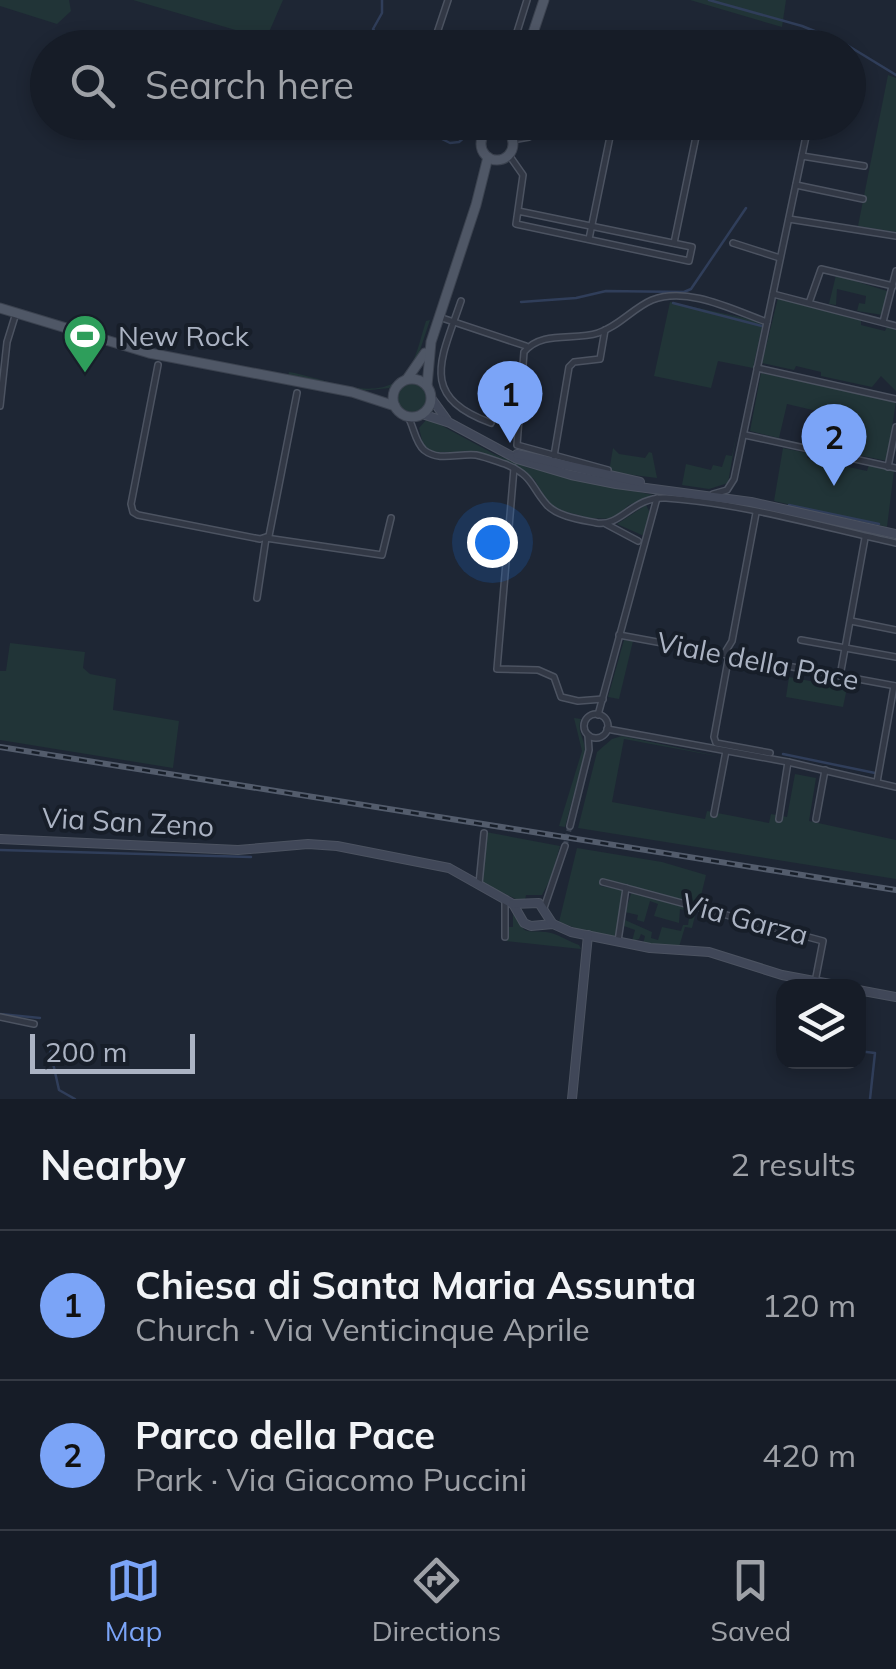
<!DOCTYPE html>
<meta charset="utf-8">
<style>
body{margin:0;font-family:Mulish,sans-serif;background:#1f252f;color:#f1f3f6}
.controls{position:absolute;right:30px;bottom:30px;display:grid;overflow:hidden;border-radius:20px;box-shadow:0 5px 15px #0003}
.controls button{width:90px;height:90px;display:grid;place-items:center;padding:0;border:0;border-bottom:2px solid #353a44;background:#161c27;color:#f1f3f6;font:50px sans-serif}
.scale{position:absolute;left:30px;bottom:25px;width:165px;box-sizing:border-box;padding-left:10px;border:5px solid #abb3c3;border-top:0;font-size:28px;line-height:35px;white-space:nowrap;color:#abb3c3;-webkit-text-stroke:8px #171e29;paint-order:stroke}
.you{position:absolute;left:492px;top:542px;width:35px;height:35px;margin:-25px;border:8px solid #fff;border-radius:50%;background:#1a73e8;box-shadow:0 0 0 15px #1a73e833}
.badge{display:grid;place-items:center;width:65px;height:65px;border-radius:50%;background:#7ba4f7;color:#111;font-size:32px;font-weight:700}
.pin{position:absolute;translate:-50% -82px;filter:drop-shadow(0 2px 5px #0008)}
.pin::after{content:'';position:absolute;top:52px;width:35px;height:30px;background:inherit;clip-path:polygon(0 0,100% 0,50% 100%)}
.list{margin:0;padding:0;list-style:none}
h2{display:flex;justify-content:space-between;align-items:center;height:130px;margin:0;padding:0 40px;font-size:42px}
h2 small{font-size:32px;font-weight:400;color:#9ea1a7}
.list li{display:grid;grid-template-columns:65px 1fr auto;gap:30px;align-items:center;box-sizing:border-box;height:150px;padding:0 40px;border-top:2px solid #353a44}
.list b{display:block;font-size:38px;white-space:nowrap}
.list p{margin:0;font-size:32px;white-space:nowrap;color:#9ea1a7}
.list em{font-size:32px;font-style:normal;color:#9ea1a7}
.icon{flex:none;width:55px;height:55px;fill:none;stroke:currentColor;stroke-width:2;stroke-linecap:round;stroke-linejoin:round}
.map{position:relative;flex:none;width:896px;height:1099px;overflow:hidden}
.search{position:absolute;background:#161c27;box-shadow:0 5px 15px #0003;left:30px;right:30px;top:30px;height:110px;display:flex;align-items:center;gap:25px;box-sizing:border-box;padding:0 35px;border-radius:55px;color:#9ea1a7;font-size:38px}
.sheet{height:430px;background:#161c27}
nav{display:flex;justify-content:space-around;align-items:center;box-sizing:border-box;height:140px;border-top:2px solid #353a44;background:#161c27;font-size:28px;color:#9ea1a7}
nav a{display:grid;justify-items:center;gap:5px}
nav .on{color:#7ba4f7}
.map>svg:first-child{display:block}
</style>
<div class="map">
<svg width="896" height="1099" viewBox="0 0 896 1099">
<rect width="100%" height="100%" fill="#1e2634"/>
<!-- green -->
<g fill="#213437">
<polygon points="0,0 69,0 71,11 57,24 0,6"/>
<polygon points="133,0 283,0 266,39"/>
<polygon points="690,0 786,0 782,27"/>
<polygon points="888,75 896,78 896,232 858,226"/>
<polygon points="836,275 890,292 883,315 857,311 859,303 865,304 866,296 837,289 836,305 829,304"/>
<polygon points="778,298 861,320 861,325 885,331 887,327 896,330 896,391 881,376 872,387 821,376 821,372 796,366 794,370 762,363"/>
<polygon points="670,302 763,322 753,368 718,361 711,388 654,376"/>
<path d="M430,320L416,362L407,376L389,388L360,391L288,376L289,372C326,378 385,409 410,367C418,353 421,336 426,321Z"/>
<polygon points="761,373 896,401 887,461 858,455 864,422 787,404 779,438 750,431"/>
<circle cx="412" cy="398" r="15"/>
<polygon points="426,420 435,422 494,454 529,468 653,495 629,505 613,519 590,518 559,510 548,502 534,479 514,466 472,452 431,452 423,444 419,428"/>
<polygon points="737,431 728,483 709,489 682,485 686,464 711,470 713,465 722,467 726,455 732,456"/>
<polygon points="613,448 619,454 645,458 649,452 652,453 657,478 609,472"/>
<polygon points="783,448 807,453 807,458 867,471 869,465 894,471 887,527 774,501"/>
<polygon points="646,505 650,513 644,536 617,524"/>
<polygon points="624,640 633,641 619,699 608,697"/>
<polygon points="10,643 85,652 83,668 90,674 116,679 113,710 179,721 173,768 0,740 0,671 6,671"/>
<polygon points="789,677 847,688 843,707 786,697"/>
<path d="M574,718L581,719C576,732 586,740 585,753L565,827L559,826L582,751Z"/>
<polygon points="622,736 722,757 624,739 612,802 705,819 707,811 769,823 771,814 787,817 795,774 816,778 809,821 896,840 896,879 578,828 597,752 612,739"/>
<polygon points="486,832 560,846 551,878 542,895 526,895 525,900 520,901 481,882"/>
<polygon points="577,848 662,862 706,875 699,904 600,879 600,886 624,890 615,937 592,934 559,922"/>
<polygon points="632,891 697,907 692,928 685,927 679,947 643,944 645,936 641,934 639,939 632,941 635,930 624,926 625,920 652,932 651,938 658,940 662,927 681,931 683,925 688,925 690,912 680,909 679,923 654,916 658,904 650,901 644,922 637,920 638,915 625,912"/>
<path d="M513,913C527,936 522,930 546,932C557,933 569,942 579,945L581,949L506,941L508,927H513Z"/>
</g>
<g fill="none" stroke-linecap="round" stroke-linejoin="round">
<!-- stream -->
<g stroke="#303e5a" stroke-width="2.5">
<polyline points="382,0 382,13 373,29 384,48"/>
<polyline points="709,0 802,26 842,42 896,75"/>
<polyline points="303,122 336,130 348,137 361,122"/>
<polyline points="388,122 405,122"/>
<polyline points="407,122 416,132 432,134 450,143 459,142 466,136"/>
<polyline points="521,302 576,298 606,291 684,292 691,289 746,208"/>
<polyline points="673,303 762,326"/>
<polyline points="789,505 879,524"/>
<polyline points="783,754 875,773"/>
<polyline points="0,850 251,857"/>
<polyline points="0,1014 40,1018"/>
<polyline points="49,1045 59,1090 75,1099"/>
<polyline points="858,1051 875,1053 870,1099"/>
</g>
<!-- street-tunnel -->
<polyline stroke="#3a4251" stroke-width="5" stroke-dasharray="5 2.5" stroke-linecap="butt" points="565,846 570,826"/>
<defs>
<g id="street">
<polyline points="432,48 448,0"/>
<polyline points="512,48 527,0"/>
<polyline points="477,122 486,133"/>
<polyline points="512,140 529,137 536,122"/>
<polyline points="509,155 523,175 516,224 689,261 692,247 518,211"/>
<polyline points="802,156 864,166"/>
<polyline points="796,185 863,199"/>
<polyline points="789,219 896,236"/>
<polyline points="589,239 613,122"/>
<polyline points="674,243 699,122"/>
<polyline points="733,243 780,258"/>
<polyline points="773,294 896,326"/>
<path d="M461,301C441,360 418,396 491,423"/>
<polyline points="809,303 821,269 893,286"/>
<polyline points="439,317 526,346"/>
<polyline points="883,322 896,271"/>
<polyline points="158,365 131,504 133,512 138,515 260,539 269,536 297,393"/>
<polyline points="757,368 896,399"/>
<polyline points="0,406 7,342 16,313"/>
<path d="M408,417C414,427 415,442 424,450C439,462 459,453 476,455C486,457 496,461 505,464C534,476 530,486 547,505C558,517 583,520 597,523C621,527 633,496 666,498C742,503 823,527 896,543"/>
<polyline points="745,435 896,468"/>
<polyline points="554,456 569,367 574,362 600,359 605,330"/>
<polyline points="888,467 896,427"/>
<polyline points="514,468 497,669 538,670 554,677 561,697 578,701 603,699"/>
<path d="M608,470L517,445L524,352C542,330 574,341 598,333C618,327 633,308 652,300C688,286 733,310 767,322"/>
<polyline points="713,494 727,490 734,479 809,122"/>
<polyline points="606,524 638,541"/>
<polyline points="257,598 266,538 382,555 391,518"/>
<polyline points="851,621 896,630"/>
<polyline points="619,635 896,686"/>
<polyline points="801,640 896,657"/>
<polyline points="724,654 732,641 756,513"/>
<polyline points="729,655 714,737 716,743 770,753"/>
<polyline points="840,676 865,538"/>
<circle cx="596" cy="726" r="12"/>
<polyline points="598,715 657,498"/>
<polyline points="607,729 788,762 896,787"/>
<polyline points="877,782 894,686"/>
<polyline points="714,814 726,751"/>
<polyline points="779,819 788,762"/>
<polyline points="816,819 825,770"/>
<polyline points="570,826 589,750 588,735"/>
<polyline points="603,882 626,888"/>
<polyline points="479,884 484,833"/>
<polyline points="505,899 505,937"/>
<polyline points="544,908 565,846"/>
<polyline points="618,941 626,888 823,941 815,982"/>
<polyline points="0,1017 34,1024"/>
</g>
<g id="secondary">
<polyline points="431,398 447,420"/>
<polyline points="422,414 450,423 517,459 571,475 616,484 751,502 896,534"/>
<polyline points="517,454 640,482"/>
<polyline points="0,839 238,850 308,844 337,846 449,868 513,904 524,923 531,926 553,924 571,932 650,948 709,952 782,975 841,986"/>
<polyline points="513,904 539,903 552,923"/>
<polyline points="858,990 896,997"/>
<polyline points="572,1099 588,935"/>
</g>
<g id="primary">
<polyline points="528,48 544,0"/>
<circle cx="497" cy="144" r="16"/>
<polyline points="0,308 149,353 352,392 395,406"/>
<circle cx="412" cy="398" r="19"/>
<polyline points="407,379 425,353"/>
<polyline points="427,386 431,342 476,205 488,157"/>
</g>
</defs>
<!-- street casing -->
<use href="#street" stroke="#4c5361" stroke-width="8"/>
<!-- secondary casing -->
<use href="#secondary" stroke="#4c5361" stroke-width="10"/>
<!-- primary casing -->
<use href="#primary" stroke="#3b424f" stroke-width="11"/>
<!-- street -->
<use href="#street" stroke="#323845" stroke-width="5"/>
<!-- secondary -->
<use href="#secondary" stroke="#404758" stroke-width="8"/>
<!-- primary -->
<use href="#primary" stroke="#4f5766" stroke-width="9"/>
<defs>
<polyline id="rail" points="0,747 896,890"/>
</defs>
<!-- rail casing -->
<use href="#rail" stroke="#535c6c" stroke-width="6"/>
<!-- rail -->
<use href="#rail" stroke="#171e29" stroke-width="2.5" stroke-dasharray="8" stroke-linecap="butt"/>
</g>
<!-- icons -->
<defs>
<symbol id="stadium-pin" viewBox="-11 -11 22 30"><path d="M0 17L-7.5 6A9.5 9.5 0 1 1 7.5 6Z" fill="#2e9e5b" stroke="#171e29"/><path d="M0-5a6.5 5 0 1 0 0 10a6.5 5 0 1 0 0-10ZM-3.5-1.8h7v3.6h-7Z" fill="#fff"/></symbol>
</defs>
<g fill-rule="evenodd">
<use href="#stadium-pin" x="60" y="311" width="50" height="68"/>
</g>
<g text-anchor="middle" stroke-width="8" stroke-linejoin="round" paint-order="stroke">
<!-- poi labels -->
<g font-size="28" fill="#abb3c3" stroke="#171e29" text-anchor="start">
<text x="118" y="346">New Rock</text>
</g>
<!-- street labels -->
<g font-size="28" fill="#abb3c3" stroke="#171e29">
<text transform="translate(758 661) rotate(11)" y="10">Viale della Pace</text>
<text transform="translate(128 822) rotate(3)" y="10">Via San Zeno</text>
<text transform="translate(745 919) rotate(15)" y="10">Via Garza</text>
</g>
</g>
</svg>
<div class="controls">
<button><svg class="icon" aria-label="layers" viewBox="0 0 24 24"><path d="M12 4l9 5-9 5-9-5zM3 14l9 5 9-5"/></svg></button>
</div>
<div class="scale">200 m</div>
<div class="you"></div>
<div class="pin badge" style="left:510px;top:443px">1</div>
<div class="pin badge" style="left:834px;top:486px">2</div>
<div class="search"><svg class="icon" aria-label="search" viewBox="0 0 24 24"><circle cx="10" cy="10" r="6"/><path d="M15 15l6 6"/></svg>Search here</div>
</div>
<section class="sheet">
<h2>Nearby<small>2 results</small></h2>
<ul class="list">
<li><span class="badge">1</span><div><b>Chiesa di Santa Maria Assunta</b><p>Church · Via Venticinque Aprile</p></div><em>120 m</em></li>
<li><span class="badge">2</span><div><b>Parco della Pace</b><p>Park · Via Giacomo Puccini</p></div><em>420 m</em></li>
</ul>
</section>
<nav>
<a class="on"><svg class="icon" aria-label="map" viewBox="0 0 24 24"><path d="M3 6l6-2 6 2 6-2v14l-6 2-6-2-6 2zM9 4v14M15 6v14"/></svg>Map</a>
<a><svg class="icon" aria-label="directions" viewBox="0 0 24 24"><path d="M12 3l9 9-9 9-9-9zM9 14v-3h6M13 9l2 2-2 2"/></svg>Directions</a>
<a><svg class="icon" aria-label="saved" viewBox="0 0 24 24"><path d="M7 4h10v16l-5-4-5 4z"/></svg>Saved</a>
</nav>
